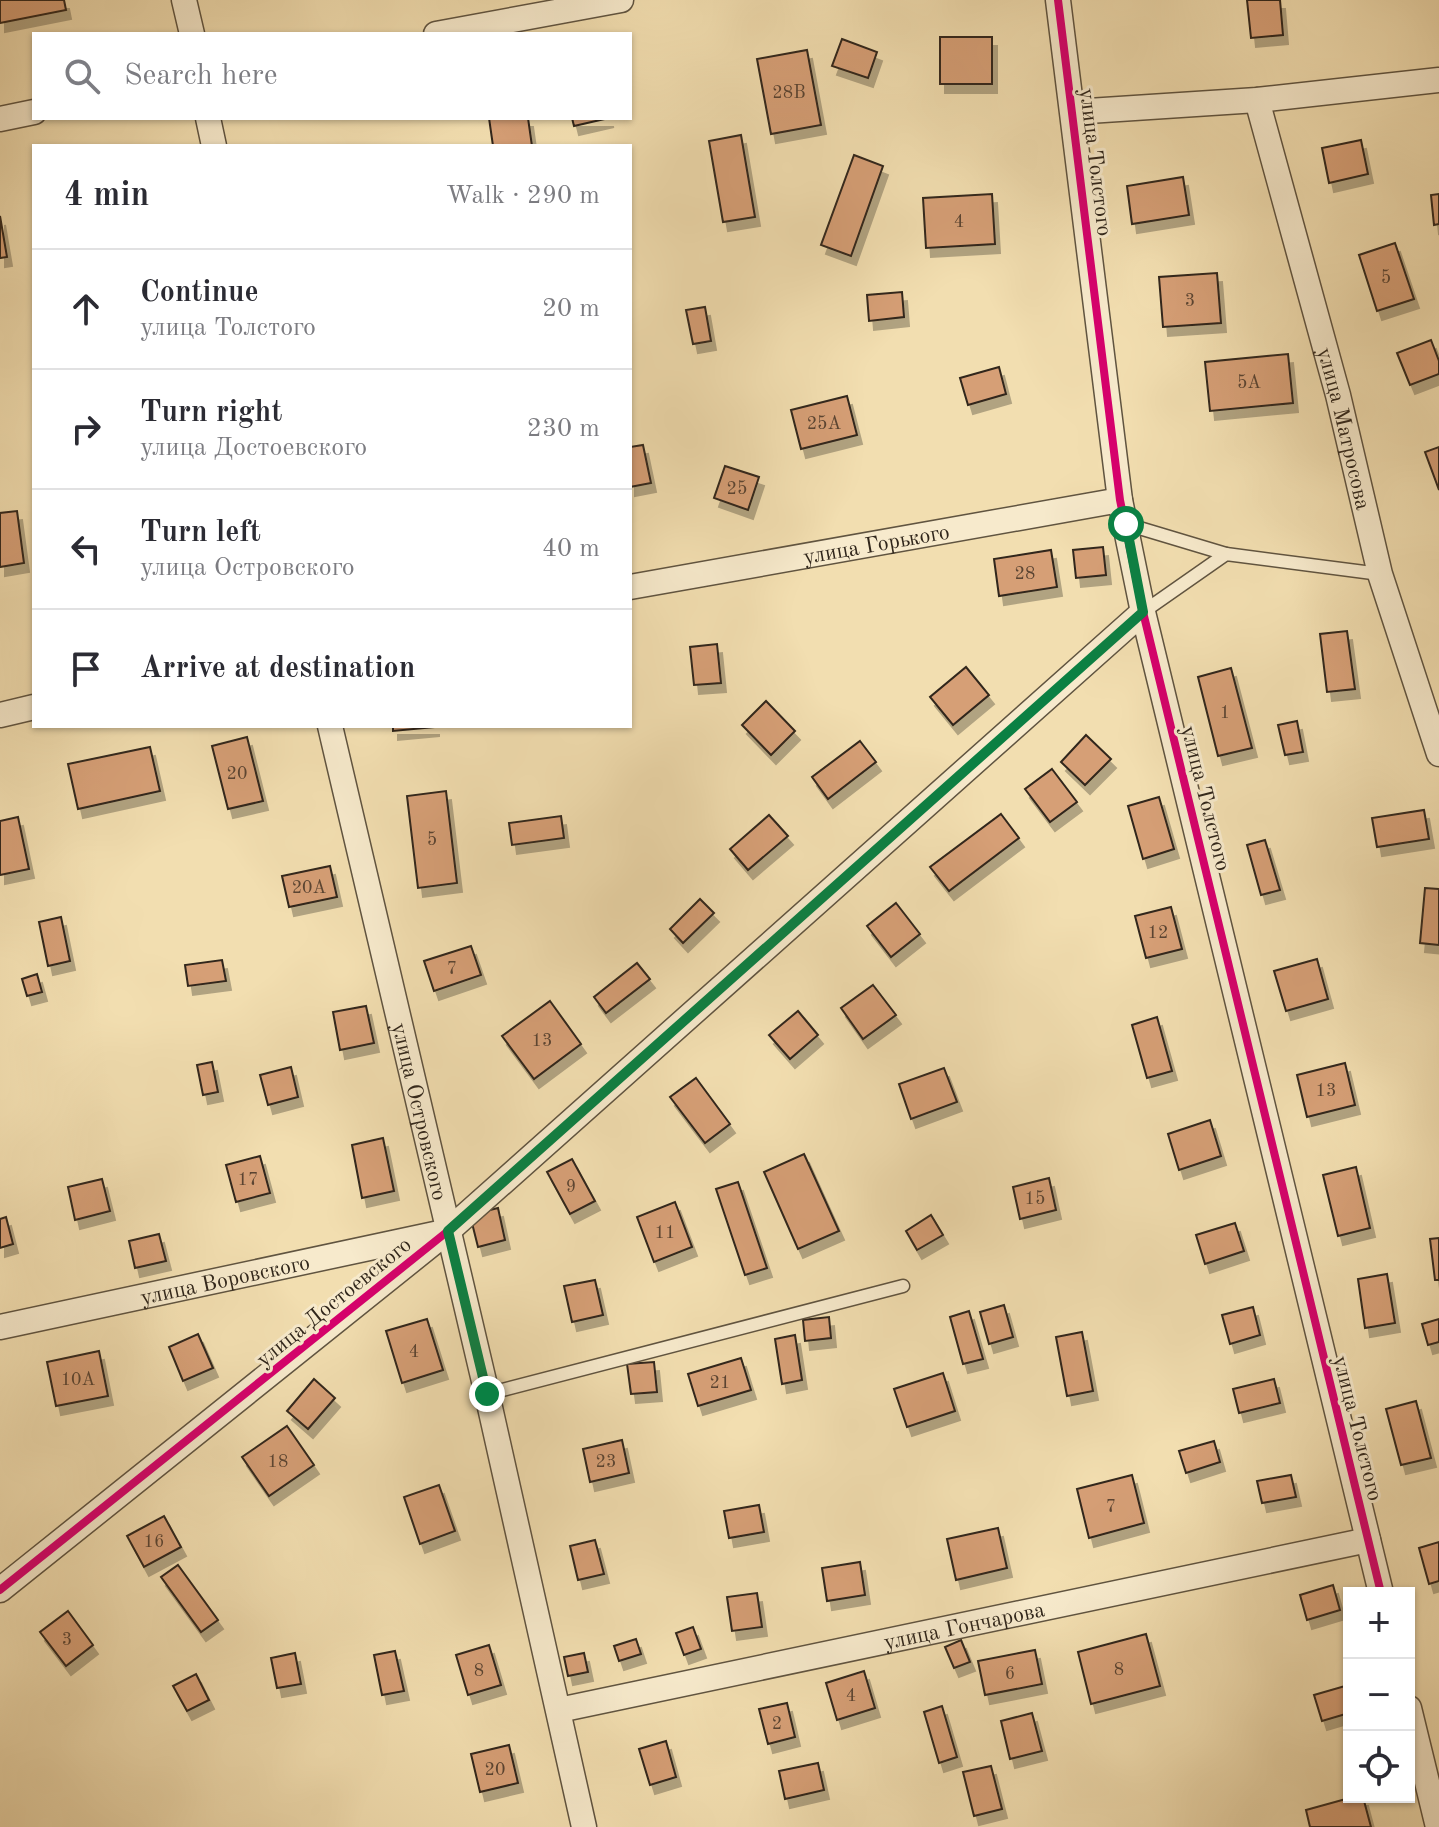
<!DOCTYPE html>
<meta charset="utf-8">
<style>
body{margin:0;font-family:"Old Standard TT",serif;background:#f7f7f7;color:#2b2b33}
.controls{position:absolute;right:24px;bottom:24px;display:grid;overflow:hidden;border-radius:0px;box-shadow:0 2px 6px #0004}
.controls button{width:72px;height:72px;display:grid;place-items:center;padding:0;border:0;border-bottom:2px solid #e1e1e2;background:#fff;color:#2b2b33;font:40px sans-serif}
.stop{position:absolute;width:24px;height:24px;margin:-18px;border:6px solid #0b8043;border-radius:50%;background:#fff}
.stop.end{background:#0b8043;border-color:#fff;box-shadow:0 2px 8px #0008}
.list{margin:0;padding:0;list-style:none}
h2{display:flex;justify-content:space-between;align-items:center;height:104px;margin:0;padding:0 32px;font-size:34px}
h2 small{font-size:26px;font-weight:400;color:#7c7c81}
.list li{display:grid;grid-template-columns:52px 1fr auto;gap:24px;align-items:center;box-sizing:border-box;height:120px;padding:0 32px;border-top:2px solid #e1e1e2}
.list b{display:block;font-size:30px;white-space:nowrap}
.list p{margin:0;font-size:26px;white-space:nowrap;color:#7c7c81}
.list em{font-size:26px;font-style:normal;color:#7c7c81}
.icon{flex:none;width:44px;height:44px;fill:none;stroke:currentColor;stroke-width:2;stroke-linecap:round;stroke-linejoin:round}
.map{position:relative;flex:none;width:1439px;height:1827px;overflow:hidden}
.search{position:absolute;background:#fff;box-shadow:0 2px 6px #0004;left:32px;top:32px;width:600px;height:88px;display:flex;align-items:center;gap:20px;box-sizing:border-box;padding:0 28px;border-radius:0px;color:#7c7c81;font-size:30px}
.panel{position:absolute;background:#fff;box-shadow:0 2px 6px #0004;left:32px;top:144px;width:600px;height:584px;border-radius:0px}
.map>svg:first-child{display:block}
</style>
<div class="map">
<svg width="1439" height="1827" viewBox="0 0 1439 1827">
<defs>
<filter id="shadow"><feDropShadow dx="5" dy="9" stdDeviation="0" flood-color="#0004"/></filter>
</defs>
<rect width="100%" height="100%" fill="#f2deb0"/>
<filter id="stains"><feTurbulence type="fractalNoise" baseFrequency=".0025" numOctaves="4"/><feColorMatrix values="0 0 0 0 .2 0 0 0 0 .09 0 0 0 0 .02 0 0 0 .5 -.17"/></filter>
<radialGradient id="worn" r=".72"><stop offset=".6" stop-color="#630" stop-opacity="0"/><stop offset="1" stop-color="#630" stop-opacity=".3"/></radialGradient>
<!-- building -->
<g fill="#d69f76" stroke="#30261b" stroke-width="2" filter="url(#shadow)">
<polygon points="0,0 64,0 66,10 0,23"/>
<polygon points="1247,0 1280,0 1283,35 1251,38"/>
<rect x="940" y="37" width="52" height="47"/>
<polygon points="842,39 877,52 868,78 832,66"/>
<polygon points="807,50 821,125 771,134 757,59"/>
<polygon points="489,118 528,118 532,146 493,146"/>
<polygon points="572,118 609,118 574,126"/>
<polygon points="741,135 755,217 723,222 709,141"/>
<polygon points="1361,140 1368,174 1329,183 1322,148"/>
<polygon points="854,155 883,166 851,256 821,245"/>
<polygon points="1183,177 1189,215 1132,224 1127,186"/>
<polygon points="992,194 995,244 926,248 923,198"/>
<polygon points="1439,194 1439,224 1434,225 1431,195"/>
<polygon points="0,216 7,257 0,258"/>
<polygon points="1395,243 1414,299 1377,311 1359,255"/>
<polygon points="1217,273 1221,323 1163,327 1159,277"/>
<polygon points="902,292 904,317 869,321 867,295"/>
<polygon points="705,307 711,341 693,344 686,310"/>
<polygon points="1431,340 1439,361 1439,374 1410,385 1397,353"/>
<polygon points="1288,354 1293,403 1210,411 1205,362"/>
<polygon points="999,367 1006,394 968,405 960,378"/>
<polygon points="847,396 857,435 801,449 791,410"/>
<polygon points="643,445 651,483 630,487 630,447"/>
<polygon points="1439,447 1439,490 1425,452"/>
<polygon points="725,466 759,477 748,510 714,498"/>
<polygon points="17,511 24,563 0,567 0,513"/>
<polygon points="1103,547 1106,575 1076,578 1073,550"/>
<polygon points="1051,550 1057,587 999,596 994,559"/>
<polygon points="1347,631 1355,689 1327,692 1320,634"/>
<polygon points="717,644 721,683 694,685 690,647"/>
<polygon points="966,667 989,695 953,725 930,697"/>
<polygon points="1231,668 1252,748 1218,756 1198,677"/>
<polygon points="766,701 795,731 771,755 742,725"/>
<polygon points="1297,721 1303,752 1285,755 1278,725"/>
<polygon points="393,726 434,726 434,727 393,731"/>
<polygon points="1086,735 1111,759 1085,785 1061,762"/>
<polygon points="247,737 263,801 228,809 212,746"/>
<polygon points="860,741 876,762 828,799 812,777"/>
<polygon points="150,747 160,791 78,809 68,764"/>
<polygon points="1052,769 1077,802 1050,822 1025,789"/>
<polygon points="446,791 457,883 418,888 407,796"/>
<polygon points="1159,797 1174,849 1143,859 1128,806"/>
<polygon points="1424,810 1429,839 1377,847 1372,818"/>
<polygon points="1001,814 1019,838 949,891 930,867"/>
<polygon points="769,815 788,836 748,870 730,849"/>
<polygon points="561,816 564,838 512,845 509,823"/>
<polygon points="18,817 29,869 0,875 0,821"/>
<polygon points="1265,840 1280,890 1261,895 1247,845"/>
<polygon points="330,866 337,897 289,907 282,876"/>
<polygon points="1425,888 1439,889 1439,945 1420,943"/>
<polygon points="700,899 714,913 683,943 670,929"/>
<polygon points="896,903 920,934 891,957 867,926"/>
<polygon points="1171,907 1182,949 1146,958 1135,916"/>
<polygon points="61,917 70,961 48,966 39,922"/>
<polygon points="471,946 481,975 434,991 424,961"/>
<polygon points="1317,959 1328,999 1286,1011 1274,971"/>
<polygon points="222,960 226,981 188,986 185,965"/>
<polygon points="637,963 650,979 606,1013 594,997"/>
<polygon points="37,974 42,992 27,996 22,979"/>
<polygon points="873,985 896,1015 863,1039 841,1008"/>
<polygon points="550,1001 581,1044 534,1079 502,1036"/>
<polygon points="366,1006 374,1043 340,1050 333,1012"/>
<polygon points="798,1011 818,1035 790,1059 769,1035"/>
<polygon points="1157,1017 1172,1071 1147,1078 1132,1025"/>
<polygon points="212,1062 218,1092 203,1095 197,1065"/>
<polygon points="1345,1063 1355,1105 1307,1117 1297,1075"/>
<polygon points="291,1067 298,1097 268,1105 260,1075"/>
<polygon points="944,1068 957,1102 911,1119 899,1084"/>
<polygon points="696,1078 730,1124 705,1143 670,1097"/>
<polygon points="1210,1120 1221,1156 1179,1170 1168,1134"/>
<polygon points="383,1138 394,1191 362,1198 352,1145"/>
<polygon points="804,1154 839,1231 798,1249 764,1172"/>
<polygon points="260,1156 270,1193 236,1202 226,1165"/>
<polygon points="572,1159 595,1201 570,1214 547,1172"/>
<polygon points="1356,1167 1370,1228 1338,1236 1323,1175"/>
<polygon points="1049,1178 1056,1210 1020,1219 1013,1187"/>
<polygon points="102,1179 110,1211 75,1220 68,1187"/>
<polygon points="738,1182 767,1268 745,1275 716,1189"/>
<polygon points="675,1202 692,1247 654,1262 637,1217"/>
<polygon points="498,1208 505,1240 478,1247 470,1215"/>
<polygon points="931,1215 943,1235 917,1250 906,1231"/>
<polygon points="6,1217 13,1244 0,1248 0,1219"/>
<polygon points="1235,1223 1244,1251 1205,1264 1196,1235"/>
<polygon points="159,1234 166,1261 135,1268 129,1241"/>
<polygon points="1439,1238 1439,1280 1435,1280 1430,1239"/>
<polygon points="1387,1274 1395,1323 1365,1328 1358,1279"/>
<polygon points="595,1280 603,1315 572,1322 564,1286"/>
<polygon points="1004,1305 1013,1337 989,1344 980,1312"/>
<polygon points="1253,1307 1260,1335 1230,1344 1222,1315"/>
<polygon points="969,1311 983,1359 963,1364 950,1317"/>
<polygon points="829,1317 831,1338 805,1341 803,1320"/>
<polygon points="427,1319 443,1370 402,1383 386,1331"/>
<polygon points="1439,1319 1439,1342 1428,1345 1422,1324"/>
<polygon points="1082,1332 1093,1391 1067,1396 1056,1337"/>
<polygon points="198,1334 213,1368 183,1381 169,1347"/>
<polygon points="795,1335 802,1380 782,1384 775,1339"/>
<polygon points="99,1351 108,1396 56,1406 47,1362"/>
<polygon points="741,1358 751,1390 698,1406 688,1374"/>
<polygon points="654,1362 657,1392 631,1394 627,1364"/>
<polygon points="943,1373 955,1411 907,1427 894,1389"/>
<polygon points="314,1379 335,1398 308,1429 287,1411"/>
<polygon points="1274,1379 1280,1403 1239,1413 1233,1389"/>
<polygon points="1416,1401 1431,1458 1401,1465 1386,1409"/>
<polygon points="287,1426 314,1465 269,1496 242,1457"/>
<polygon points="622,1440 629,1473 590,1482 583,1449"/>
<polygon points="1214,1441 1220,1462 1186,1473 1179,1451"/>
<polygon points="1132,1475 1144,1523 1089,1538 1077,1489"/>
<polygon points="1291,1475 1296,1497 1262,1503 1257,1481"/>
<polygon points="439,1485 455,1531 420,1544 404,1497"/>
<polygon points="759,1505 764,1532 729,1538 724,1511"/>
<polygon points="164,1516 181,1547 144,1567 127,1536"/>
<polygon points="998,1528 1007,1568 956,1580 947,1539"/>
<polygon points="595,1540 604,1574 578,1580 570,1546"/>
<polygon points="1439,1542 1439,1581 1429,1584 1419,1548"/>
<polygon points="860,1562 865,1595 827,1601 822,1568"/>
<polygon points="178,1565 218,1620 201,1632 161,1577"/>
<polygon points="1333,1585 1340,1610 1307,1620 1300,1595"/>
<polygon points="757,1593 762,1627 732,1631 727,1597"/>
<polygon points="68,1611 93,1645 66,1666 40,1632"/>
<polygon points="693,1627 701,1649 684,1655 676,1633"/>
<polygon points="1146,1634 1160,1686 1091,1704 1078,1652"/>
<polygon points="636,1639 641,1654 619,1661 614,1646"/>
<polygon points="961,1640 970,1662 954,1668 945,1647"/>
<polygon points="489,1645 501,1685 468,1695 456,1655"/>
<polygon points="1035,1650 1042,1684 985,1695 978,1661"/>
<polygon points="395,1651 404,1691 382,1695 374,1655"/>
<polygon points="295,1653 301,1684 277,1688 271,1658"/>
<polygon points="584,1653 588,1672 568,1676 564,1657"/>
<polygon points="864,1671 875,1708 837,1720 826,1683"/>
<polygon points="196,1674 209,1700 187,1711 173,1686"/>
<polygon points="1345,1686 1349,1713 1322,1721 1314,1695"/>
<polygon points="787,1703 795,1737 768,1744 759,1709"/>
<polygon points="942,1706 957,1757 939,1763 924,1712"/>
<polygon points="1032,1713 1042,1751 1010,1759 1001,1721"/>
<polygon points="666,1741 676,1777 650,1785 639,1749"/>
<polygon points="509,1745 518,1783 480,1792 471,1754"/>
<polygon points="818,1763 824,1790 785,1799 779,1771"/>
<polygon points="991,1766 1002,1809 974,1816 963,1772"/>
<polygon points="1353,1797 1363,1797 1371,1827 1310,1827 1306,1810"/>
</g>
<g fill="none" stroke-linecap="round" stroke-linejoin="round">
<defs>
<g id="service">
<polyline points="1126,524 1226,554"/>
<polyline points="1143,612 1226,554 1380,574"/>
<polyline points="487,1394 903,1286"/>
</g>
<g id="minor">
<polyline points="184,0 192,34"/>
<polyline points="1058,0 1120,500 1143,612 1381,1593"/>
<polyline points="436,34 621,0"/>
<path id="s1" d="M1257,100L1338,395L1380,574L1439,754"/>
<polyline points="1073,112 1257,100 1439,80"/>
<polyline points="208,118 214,146"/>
<polyline points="0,119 34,112"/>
<path id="s2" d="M630,587L1120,500"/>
<polyline points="0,715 34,707"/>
<path id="s3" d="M330,726L487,1394L584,1827"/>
<path id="s4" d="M0,1327L444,1232"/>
<polyline points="0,1590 448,1231 1143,612"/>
<polyline points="1409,1708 1438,1827"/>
<path id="s5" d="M559,1710L1368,1540"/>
</g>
</defs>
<!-- service casing -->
<use href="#service" stroke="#605440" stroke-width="15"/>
<!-- minor casing -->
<use href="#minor" stroke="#605440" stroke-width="27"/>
<!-- service -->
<use href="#service" stroke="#f7eacc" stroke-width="12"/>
<!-- minor -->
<use href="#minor" stroke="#f7eacc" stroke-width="24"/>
<defs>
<g id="cycleway">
<polyline points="1058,0 1120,500 1143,612 1381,1593"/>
<polyline points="0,1590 448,1231 1143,612"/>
</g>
</defs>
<!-- cycleway casing -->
<use href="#cycleway" stroke="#f7eacc" stroke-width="13"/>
<!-- cycleway -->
<use href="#cycleway" stroke="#d6006c" stroke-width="8"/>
</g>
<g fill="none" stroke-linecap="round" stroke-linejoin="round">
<!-- route -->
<polyline stroke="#0b8043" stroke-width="10" points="487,1394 448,1231 1143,612 1126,524"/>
</g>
<g text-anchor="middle" stroke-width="6" stroke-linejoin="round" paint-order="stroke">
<!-- number labels -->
<g font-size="18" fill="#5a4432">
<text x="789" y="98">28В</text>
<text x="959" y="227">4</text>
<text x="1386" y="283">5</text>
<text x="1190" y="306">3</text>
<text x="1249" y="388">5А</text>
<text x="824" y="429">25А</text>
<text x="737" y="494">25</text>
<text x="1025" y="579">28</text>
<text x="1225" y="718">1</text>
<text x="237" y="779">20</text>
<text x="432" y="845">5</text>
<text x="309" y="893">20А</text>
<text x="1158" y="938">12</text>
<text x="452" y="974">7</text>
<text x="542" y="1046">13</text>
<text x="1326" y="1096">13</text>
<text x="248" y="1185">17</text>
<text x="571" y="1192">9</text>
<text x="1035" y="1204">15</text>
<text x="665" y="1238">11</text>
<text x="414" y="1357">4</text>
<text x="78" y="1385">10А</text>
<text x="720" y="1388">21</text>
<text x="278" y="1467">18</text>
<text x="606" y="1467">23</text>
<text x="1111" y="1512">7</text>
<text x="154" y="1547">16</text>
<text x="67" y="1645">3</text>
<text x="1119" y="1675">8</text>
<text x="479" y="1676">8</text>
<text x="1010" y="1679">6</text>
<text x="851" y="1701">4</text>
<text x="777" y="1729">2</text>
<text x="495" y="1775">20</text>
</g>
<!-- street labels -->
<g font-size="22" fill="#30261b" stroke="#f7eacc">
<text transform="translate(1097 162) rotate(83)" y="8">улица Толстого</text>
<text dy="8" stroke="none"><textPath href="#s1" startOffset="340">улица Матросова</textPath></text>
<text dy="8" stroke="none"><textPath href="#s2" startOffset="250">улица Горького</textPath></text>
<text transform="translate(1207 798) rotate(76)" y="8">улица Толстого</text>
<text dy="8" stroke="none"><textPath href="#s3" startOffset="396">улица Островского</textPath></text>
<text dy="8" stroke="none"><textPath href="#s4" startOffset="230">улица Воровского</textPath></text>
<text transform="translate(333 1301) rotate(-39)" y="8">улица Достоевского</text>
<text transform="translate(1359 1428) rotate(76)" y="8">улица Толстого</text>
<text dy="8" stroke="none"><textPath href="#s5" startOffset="414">улица Гончарова</textPath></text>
</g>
</g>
<rect width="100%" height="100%" filter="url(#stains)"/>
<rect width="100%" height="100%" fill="url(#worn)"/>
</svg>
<div class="controls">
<button>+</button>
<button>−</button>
<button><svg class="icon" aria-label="locate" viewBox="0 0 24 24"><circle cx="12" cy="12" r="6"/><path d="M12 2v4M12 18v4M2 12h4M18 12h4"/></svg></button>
</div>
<div class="stop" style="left:1126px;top:524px"></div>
<div class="stop end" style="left:487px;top:1394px"></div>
<div class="search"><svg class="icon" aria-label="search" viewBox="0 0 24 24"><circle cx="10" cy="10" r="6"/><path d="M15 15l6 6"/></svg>Search here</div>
<section class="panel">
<h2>4 min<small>Walk · 290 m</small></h2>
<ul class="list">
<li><svg class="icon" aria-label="ahead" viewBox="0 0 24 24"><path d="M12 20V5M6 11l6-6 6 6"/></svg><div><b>Continue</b><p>улица Толстого</p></div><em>20 m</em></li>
<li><svg class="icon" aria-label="right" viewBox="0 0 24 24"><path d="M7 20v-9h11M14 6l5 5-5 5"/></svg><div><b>Turn right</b><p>улица Достоевского</p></div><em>230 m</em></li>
<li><svg class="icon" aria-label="left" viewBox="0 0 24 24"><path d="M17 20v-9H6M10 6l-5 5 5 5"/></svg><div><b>Turn left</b><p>улица Островского</p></div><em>40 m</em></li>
<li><svg class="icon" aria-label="arrive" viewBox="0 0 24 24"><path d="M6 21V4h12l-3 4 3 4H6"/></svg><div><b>Arrive at destination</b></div></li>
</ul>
</section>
</div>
